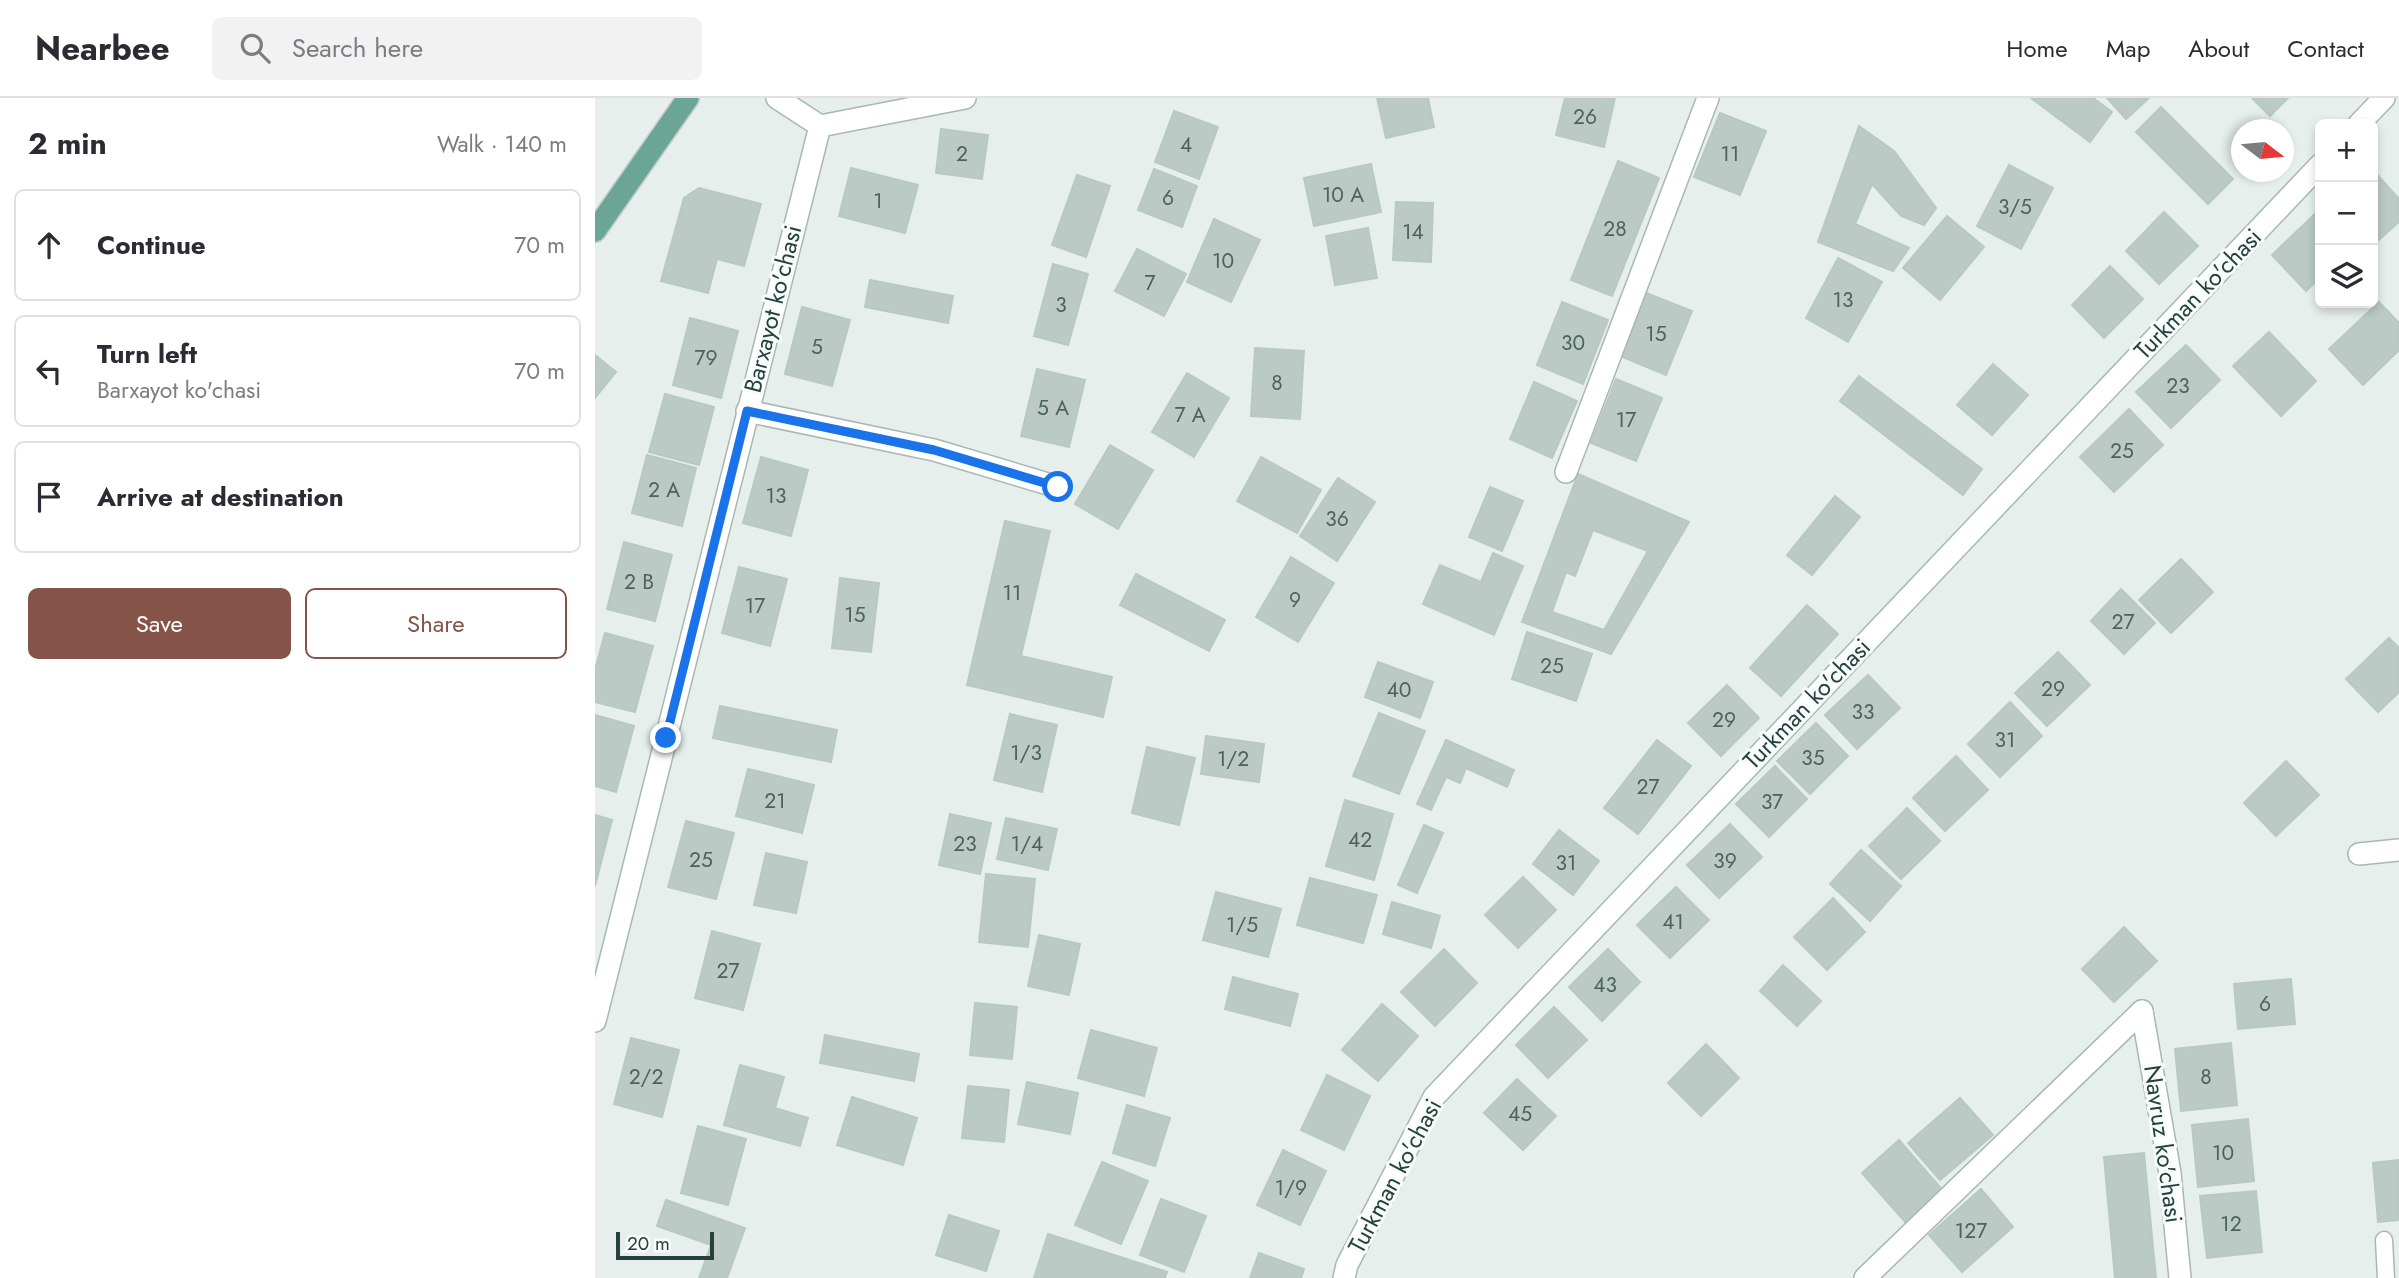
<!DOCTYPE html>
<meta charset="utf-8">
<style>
body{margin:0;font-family:Jost,sans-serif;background:#f2f2f3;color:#2b2b33}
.controls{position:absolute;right:21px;top:21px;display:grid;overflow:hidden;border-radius:10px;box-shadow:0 4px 10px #0003}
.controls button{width:63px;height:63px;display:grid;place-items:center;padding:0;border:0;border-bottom:2px solid #e1e1e2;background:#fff;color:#2b2b33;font:35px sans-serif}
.compass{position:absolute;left:1636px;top:21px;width:63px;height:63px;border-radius:50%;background:#fff;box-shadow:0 4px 10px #0003;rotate:106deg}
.scale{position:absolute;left:21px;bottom:18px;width:98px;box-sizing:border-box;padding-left:7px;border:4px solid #24423a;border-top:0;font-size:19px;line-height:24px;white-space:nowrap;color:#24423a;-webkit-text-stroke:5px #f7fbf9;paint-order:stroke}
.stop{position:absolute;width:21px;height:21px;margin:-16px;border:5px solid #1a73e8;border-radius:50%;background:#fff}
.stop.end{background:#1a73e8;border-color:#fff;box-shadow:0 2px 7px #0008}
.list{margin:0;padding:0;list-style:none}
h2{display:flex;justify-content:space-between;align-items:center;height:91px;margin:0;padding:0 28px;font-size:30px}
h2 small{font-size:23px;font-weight:400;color:#7c7c81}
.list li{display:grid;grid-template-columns:46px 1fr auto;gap:21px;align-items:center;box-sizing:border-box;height:112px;margin:0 14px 14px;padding:0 14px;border:2px solid #e1e1e2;border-radius:10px}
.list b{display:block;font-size:26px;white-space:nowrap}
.list p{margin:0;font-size:23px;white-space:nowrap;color:#7c7c81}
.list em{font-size:23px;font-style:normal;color:#7c7c81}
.actions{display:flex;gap:14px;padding:21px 28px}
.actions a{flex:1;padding:16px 0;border:2px solid #855347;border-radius:10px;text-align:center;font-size:24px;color:#855347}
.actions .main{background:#855347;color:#fff}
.icon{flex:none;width:38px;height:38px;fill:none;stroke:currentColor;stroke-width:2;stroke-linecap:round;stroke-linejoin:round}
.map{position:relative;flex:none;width:1804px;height:1180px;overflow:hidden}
header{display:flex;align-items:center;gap:42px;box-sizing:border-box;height:98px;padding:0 35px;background:#fff;border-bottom:2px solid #e1e1e2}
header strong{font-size:33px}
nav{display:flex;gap:38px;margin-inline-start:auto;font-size:24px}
.search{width:490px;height:63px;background:#f2f2f3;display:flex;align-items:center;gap:18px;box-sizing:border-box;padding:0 24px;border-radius:10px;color:#7c7c81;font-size:26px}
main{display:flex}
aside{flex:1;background:#fff}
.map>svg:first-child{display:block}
</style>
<header>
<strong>Nearbee</strong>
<div class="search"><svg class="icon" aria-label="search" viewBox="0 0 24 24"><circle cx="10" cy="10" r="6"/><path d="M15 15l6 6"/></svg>Search here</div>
<nav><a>Home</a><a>Map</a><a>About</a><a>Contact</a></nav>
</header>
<main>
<aside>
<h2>2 min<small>Walk · 140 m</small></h2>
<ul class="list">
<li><svg class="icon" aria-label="ahead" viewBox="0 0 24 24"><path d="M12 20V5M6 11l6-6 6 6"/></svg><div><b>Continue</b></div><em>70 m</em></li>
<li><svg class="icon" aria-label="left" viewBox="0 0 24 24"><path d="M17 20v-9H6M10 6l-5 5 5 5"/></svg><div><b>Turn left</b><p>Barxayot ko'chasi</p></div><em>70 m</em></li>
<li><svg class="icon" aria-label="arrive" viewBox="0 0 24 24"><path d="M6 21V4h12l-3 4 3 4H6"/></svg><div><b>Arrive at destination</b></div></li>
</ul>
<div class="actions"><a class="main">Save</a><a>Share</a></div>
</aside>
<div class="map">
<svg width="1804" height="1180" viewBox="0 0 1804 1180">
<rect width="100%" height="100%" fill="#e6efeb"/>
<!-- building -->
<g fill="#bbcac4" stroke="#b8c9c2" stroke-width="2" fill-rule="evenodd">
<polygon points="782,0 833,0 839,29 791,40"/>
<polygon points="970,0 1020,0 1009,49 961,37"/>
<polygon points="1436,0 1498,0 1517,14 1495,44"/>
<polygon points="1512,0 1554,0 1531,21"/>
<polygon points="1657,0 1693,0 1675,18"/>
<polygon points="1566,9 1638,81 1613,106 1541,34"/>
<polygon points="579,13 623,29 604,81 560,64"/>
<polygon points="1125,15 1171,33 1145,97 1099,79"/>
<polygon points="1264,28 1299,53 1341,110 1329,127 1306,118 1277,86 1260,126 1314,150 1298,173 1223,144"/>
<polygon points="346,31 393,37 387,81 341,75"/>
<polygon points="1023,63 1064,80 1017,198 976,182"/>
<polygon points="776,66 786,114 719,128 709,80"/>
<polygon points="1414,67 1458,90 1426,151 1382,128"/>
<polygon points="256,70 323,87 310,135 244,118"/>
<polygon points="559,71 602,88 587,129 543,112"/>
<polygon points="1778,72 1804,101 1804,124 1778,147"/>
<polygon points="482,77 515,88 491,159 457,147"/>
<polygon points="104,90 166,106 149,168 122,161 113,195 66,183 89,100"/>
<polygon points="801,104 838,105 836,164 798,162"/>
<polygon points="1725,111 1725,179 1711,193 1677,157"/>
<polygon points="1569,114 1603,148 1564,186 1531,153"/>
<polygon points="1352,118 1389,149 1345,202 1308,170"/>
<polygon points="619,121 665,142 636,204 592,184"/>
<polygon points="773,130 782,180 740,187 731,138"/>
<polygon points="542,151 591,176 569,218 520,193"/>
<polygon points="1243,160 1287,184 1253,244 1211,220"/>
<polygon points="458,166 493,176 473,247 439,238"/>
<polygon points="1515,168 1548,201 1509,240 1477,207"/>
<polygon points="275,182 358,198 353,225 270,209"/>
<polygon points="1051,195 1097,213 1071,277 1025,258"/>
<polygon points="967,204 1013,222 988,286 942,267"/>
<polygon points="1784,204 1804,225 1804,252 1768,287 1734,251"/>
<polygon points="207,209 255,222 237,288 190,276"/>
<polygon points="95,220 143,233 126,300 78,287"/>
<polygon points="1674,234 1721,283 1686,318 1638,268"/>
<polygon points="1591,247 1625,282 1576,330 1541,294"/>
<polygon points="660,250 709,253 705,321 656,318"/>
<polygon points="0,257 21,274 0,300"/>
<polygon points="1398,266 1433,297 1397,337 1362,307"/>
<polygon points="442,271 490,282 474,349 426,338"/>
<polygon points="592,275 634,300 599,359 557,334"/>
<polygon points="1264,278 1387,371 1368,397 1245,303"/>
<polygon points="1021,281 1067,300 1041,363 996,345"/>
<polygon points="939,284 982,303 957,360 915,341"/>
<polygon points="70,296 119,309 104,367 54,354"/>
<polygon points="1534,311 1568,347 1519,394 1485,359"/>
<polygon points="515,347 558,372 523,431 480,406"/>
<polygon points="52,357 101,370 87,428 37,415"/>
<polygon points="166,359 213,372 196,438 148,425"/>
<polygon points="666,359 726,392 702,435 642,403"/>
<path d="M983,376L1094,424L1016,556L927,524ZM998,432L1053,453L1009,532L957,514L971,474L980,478Z"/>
<polygon points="743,380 780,404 742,463 705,438"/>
<polygon points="895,389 928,403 907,453 874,439"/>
<polygon points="1240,398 1265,419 1217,477 1192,457"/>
<polygon points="410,423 455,433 426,558 517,579 508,619 372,587"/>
<polygon points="29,444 77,457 60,523 12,511"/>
<polygon points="898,455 928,468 899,537 828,506 845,467 886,484"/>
<polygon points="696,459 739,485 703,544 661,519"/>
<polygon points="1586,461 1618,494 1576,535 1544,502"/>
<polygon points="144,469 192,481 175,548 127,535"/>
<polygon points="541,476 630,522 614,553 525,507"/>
<polygon points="245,480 284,485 276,554 237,550"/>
<polygon points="1526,491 1560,525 1529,556 1496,523"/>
<polygon points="1212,507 1243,536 1186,598 1155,570"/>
<polygon points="932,534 997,556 981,603 917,581"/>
<polygon points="10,535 58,548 40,614 0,604 0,572"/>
<polygon points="1794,540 1804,550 1804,594 1783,614 1751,581"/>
<polygon points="1463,554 1495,587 1452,628 1420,595"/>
<polygon points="783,564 838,584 825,620 770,599"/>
<polygon points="1273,577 1305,610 1262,651 1230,617"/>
<polygon points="1132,587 1164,620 1126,658 1093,625"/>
<polygon points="1415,604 1447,638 1405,679 1373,646"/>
<polygon points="125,608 242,632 236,664 118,640"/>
<polygon points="784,615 830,633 804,696 758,678"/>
<polygon points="415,616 462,627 447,694 399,682"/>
<polygon points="0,617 39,628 21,694 0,688"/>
<polygon points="1221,625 1253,658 1215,696 1182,663"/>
<polygon points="611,638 669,646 664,684 606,676"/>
<polygon points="851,642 919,672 912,689 871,670 865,685 851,679 836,712 822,706"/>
<polygon points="1062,642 1096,668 1043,736 1009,710"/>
<polygon points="552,649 600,660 584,727 537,715"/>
<polygon points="1361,658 1393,692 1350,733 1318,700"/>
<polygon points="1691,663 1724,697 1681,738 1649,705"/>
<polygon points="1180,668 1212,701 1174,739 1141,706"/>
<polygon points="153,671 219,687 207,735 141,718"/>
<polygon points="750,702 798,716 779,782 731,768"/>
<polygon points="1312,710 1345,743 1306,781 1274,748"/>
<polygon points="355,716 396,725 385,776 344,767"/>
<polygon points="0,717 17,722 0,788"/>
<polygon points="411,720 462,731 453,772 402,761"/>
<polygon points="91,723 139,735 121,801 73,789"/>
<polygon points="1135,726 1167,759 1124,800 1092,767"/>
<polygon points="829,727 848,735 822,795 803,787"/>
<polygon points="964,732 1004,763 978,797 938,766"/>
<polygon points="1266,752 1306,788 1275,823 1235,786"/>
<polygon points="171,755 212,764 201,815 159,807"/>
<polygon points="391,776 440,781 433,849 384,844"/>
<polygon points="928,779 961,812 923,850 890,817"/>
<polygon points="715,780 782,797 768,845 702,827"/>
<polygon points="1081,789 1114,822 1075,860 1042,827"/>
<polygon points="621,794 686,811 673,859 608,842"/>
<polygon points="1238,800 1270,834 1232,872 1199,839"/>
<polygon points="797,804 845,818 836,850 788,836"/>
<polygon points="1529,829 1562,863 1519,904 1487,871"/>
<polygon points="117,833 165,846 148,912 100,900"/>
<polygon points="444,837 485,846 474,897 433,888"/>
<polygon points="849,851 882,885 840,928 806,894"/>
<polygon points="1013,851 1045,884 1007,923 974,889"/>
<polygon points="1188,867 1226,903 1202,928 1165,893"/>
<polygon points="638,879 703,896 695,928 630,911"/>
<polygon points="1696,881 1700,926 1643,931 1639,886"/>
<polygon points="380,905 422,909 417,961 375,957"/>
<polygon points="787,906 823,938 783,983 747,952"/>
<polygon points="959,909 992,942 953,980 921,947"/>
<polygon points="496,932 562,950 549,998 483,980"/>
<polygon points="230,937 324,956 319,983 225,965"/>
<polygon points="36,940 84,952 67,1019 19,1006"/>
<polygon points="1636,945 1642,1007 1586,1013 1580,951"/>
<polygon points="1111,946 1144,980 1106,1018 1073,985"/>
<polygon points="145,967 189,979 180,1010 213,1020 205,1048 129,1027"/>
<polygon points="732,977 775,998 749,1052 706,1032"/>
<polygon points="922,981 961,1018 928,1052 889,1015"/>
<polygon points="432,984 483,995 475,1036 423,1026"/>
<polygon points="373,988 414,992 409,1044 367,1040"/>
<polygon points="257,999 322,1020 308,1067 242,1047"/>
<polygon points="1365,1000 1398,1037 1345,1082 1313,1045"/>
<polygon points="532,1007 575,1020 560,1068 518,1055"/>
<polygon points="1653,1021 1659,1083 1603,1089 1597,1027"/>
<polygon points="103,1028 151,1041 133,1107 86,1095"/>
<polygon points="1304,1042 1349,1094 1312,1126 1267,1075"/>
<polygon points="688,1052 731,1073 705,1127 662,1107"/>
<polygon points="1549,1055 1561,1180 1520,1180 1509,1059"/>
<polygon points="1804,1062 1804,1122 1783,1124 1778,1065"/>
<polygon points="507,1064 553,1083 526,1146 480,1127"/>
<polygon points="1386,1091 1418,1129 1367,1174 1334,1137"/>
<polygon points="1661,1093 1667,1154 1612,1160 1605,1098"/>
<polygon points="566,1101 611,1118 589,1174 545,1157"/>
<polygon points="71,1102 150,1130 132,1180 104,1180 116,1147 62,1128"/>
<polygon points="354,1117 404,1133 391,1173 341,1157"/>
<polygon points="453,1136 572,1174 570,1180 439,1180"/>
<polygon points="664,1155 709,1171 706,1180 655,1180"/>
</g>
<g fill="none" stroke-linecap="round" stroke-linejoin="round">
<defs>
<polyline id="service" points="1789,1142 1791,1180"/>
<g id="minor">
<polyline points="182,0 225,28"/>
<polyline points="1764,26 1789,0"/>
<polyline points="225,28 370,0"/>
<polyline points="152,313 339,352 463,389"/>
<polyline points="971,374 1113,0"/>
<polyline points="1764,756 1804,752"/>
<polyline points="1547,913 1575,1075 1585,1180"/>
<polyline points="0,923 225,28"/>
<polyline points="749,1180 752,1167 839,999 1725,67"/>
<polyline points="1270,1180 1547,913"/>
</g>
<polyline id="primary" points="0,133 93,0"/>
</defs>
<!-- service casing -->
<use href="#service" stroke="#a8b8b2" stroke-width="19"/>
<!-- minor casing -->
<use href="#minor" stroke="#a8b8b2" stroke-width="24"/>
<!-- primary casing -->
<use href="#primary" stroke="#c2cac8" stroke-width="24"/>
<!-- service -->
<use href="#service" stroke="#fff" stroke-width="16"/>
<!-- minor -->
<use href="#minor" stroke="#fff" stroke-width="21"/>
<!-- primary -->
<use href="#primary" stroke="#6aa596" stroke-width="21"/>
</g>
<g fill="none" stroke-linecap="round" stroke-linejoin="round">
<!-- route -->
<polyline stroke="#1a73e8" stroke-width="9" points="71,640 152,313 339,352 463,389"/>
</g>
<g text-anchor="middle" stroke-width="6" stroke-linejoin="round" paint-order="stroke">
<!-- number labels -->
<g font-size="21" fill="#4a645c">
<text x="990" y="26">26</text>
<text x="591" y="54">4</text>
<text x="367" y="63">2</text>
<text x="1135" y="63">11</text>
<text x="748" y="104">10 А</text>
<text x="573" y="107">6</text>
<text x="283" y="110">1</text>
<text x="1420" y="116">3/5</text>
<text x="1020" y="138">28</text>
<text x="818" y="141">14</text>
<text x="628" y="170">10</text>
<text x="555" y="192">7</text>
<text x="1248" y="209">13</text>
<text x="466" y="214">3</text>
<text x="1061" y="243">15</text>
<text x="978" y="252">30</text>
<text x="222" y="256">5</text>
<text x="111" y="267">79</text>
<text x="682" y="292">8</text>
<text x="1583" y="295">23</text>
<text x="458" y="317">5 А</text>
<text x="595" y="324">7 А</text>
<text x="1031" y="329">17</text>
<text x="1527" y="360">25</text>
<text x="69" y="399">2 А</text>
<text x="181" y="405">13</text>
<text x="742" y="428">36</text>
<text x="44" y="491">2 В</text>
<text x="417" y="502">11</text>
<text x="700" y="509">9</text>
<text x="160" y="515">17</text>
<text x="260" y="524">15</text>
<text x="1528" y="531">27</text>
<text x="957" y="575">25</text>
<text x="1458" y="598">29</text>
<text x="804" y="599">40</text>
<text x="1268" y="621">33</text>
<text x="1129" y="629">29</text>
<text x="1410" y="649">31</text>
<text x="431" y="662">1/3</text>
<text x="1218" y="667">35</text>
<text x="638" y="668">1/2</text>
<text x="1053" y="696">27</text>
<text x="180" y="710">21</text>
<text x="1177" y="711">37</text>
<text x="765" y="749">42</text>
<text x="370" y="753">23</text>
<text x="432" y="753">1/4</text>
<text x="106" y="769">25</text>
<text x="1130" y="770">39</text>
<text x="971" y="772">31</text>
<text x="1078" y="831">41</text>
<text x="647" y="834">1/5</text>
<text x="133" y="880">27</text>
<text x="1010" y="894">43</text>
<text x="1670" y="913">6</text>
<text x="51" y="986">2/2</text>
<text x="1611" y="986">8</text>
<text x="925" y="1023">45</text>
<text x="1628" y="1062">10</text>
<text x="696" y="1097">1/9</text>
<text x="1636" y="1133">12</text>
<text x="1376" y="1140">127</text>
</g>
<!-- street labels -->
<g font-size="24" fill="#24423a" stroke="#f7fbf9">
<text transform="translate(1603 196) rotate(-46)" y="8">Turkman ko'chasi</text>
<text transform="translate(178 211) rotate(-76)" y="8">Barxayot ko'chasi</text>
<text transform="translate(1212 606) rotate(-46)" y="8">Turkman ko'chasi</text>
<text transform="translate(1568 1046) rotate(82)" y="8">Navruz ko'chasi</text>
<text transform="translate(800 1078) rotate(-62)" y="8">Turkman ko'chasi</text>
</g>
</g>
</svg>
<div class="controls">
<button>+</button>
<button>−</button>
<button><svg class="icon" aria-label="layers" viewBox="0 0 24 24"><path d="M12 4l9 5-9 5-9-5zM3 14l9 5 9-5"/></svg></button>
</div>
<svg class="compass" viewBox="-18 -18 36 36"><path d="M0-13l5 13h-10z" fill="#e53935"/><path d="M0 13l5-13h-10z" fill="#7c7c81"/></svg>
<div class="scale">20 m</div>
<div class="stop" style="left:463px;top:389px"></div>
<div class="stop end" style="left:71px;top:640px"></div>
</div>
</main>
